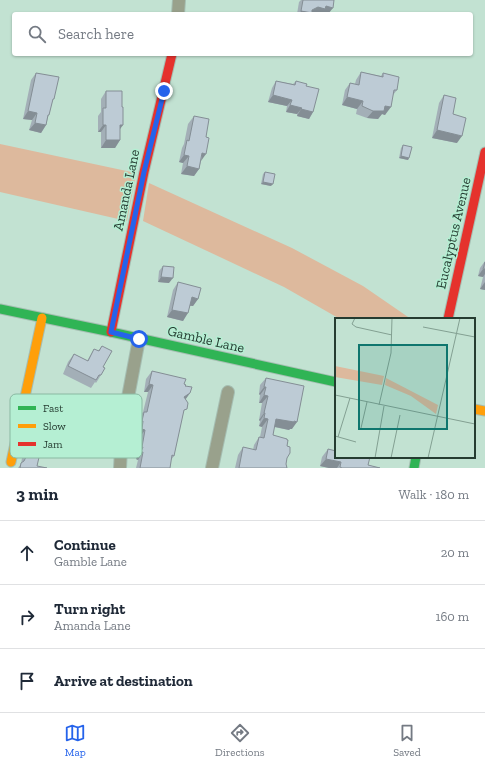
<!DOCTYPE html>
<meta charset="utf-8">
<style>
body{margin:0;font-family:"Zilla Slab",serif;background:#f6f6f7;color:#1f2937}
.stop{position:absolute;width:12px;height:12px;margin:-9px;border:3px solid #2563eb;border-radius:50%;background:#fff}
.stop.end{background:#2563eb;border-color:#fff;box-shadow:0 1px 4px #0008}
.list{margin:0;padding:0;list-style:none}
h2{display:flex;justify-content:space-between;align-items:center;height:52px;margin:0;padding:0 16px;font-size:17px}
h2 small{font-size:13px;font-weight:400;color:#747a83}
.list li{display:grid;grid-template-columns:26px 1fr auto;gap:12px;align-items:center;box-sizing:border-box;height:64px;padding:0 16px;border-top:1px solid #e0e1e3}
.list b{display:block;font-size:15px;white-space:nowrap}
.list p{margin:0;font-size:13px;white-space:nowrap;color:#747a83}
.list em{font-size:13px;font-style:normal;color:#747a83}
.icon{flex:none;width:22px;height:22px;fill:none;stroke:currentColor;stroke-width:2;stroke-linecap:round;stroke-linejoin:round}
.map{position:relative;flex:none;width:485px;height:468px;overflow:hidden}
.search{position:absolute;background:#fff;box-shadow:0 1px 3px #0004;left:12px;right:12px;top:12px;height:44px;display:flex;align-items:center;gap:10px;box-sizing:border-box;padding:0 14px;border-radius:4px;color:#747a83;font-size:15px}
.sheet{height:244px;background:#fff}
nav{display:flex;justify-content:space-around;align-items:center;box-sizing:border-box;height:56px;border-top:1px solid #e0e1e3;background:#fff;font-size:11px;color:#747a83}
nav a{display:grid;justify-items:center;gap:2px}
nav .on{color:#2563eb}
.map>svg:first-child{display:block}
</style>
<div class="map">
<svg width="485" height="468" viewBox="0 0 485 468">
<rect width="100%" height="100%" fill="#c2e2d2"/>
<!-- green -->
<g fill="#ddb99d">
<polygon points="0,144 136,173 127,221 0,192"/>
<polygon points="149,183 292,248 363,286 411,319 340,319 284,287 143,221"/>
</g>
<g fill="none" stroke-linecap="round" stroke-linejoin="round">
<defs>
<g id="street">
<polyline points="178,14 179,0"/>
<polyline points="120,468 122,429 139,339"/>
<polyline points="212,468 228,392"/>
</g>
<g id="fast">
<polyline points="0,309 111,332 336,382"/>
<polyline points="414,468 416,457"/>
</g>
<g id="slow">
<polyline points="474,409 485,411"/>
<polyline points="11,462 42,318"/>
</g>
<g id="jam">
<polyline points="448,319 485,152"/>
<polyline points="111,332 144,172 172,54"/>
</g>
</defs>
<!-- street casing -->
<use href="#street" stroke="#a5beb2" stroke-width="14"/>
<!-- fast casing -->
<use href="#fast" stroke="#a5beb2" stroke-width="11"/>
<!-- slow casing -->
<use href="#slow" stroke="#a5beb2" stroke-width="11"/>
<!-- jam casing -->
<use href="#jam" stroke="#a5beb2" stroke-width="11"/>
<!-- street -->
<use href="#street" stroke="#99a18c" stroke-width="12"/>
<!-- fast -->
<use href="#fast" stroke="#30b455" stroke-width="9"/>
<!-- slow -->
<use href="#slow" stroke="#ff9f0a" stroke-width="9"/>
<!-- jam -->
<use href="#jam" stroke="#e5322d" stroke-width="9"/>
</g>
<!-- wall -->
<g fill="#a3afb7">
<polygon points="301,0 334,0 328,14 297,14 299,2"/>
<polygon points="361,72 381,76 383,73 397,90 393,95 385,115 382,114 378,119 367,118 356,114 357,109 342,105 345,90 350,83 355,84 356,80"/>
<polygon points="36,73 52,102 46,125 41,133 29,130 32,120 23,119 31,80"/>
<polygon points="276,81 293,84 296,81 306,86 313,112 309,119 297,116 297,114 286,112 287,106 268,102 272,88"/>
<polygon points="106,91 120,130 120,140 115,148 101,148 101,132 98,132 98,116 101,112 101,99"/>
<polygon points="444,95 453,114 457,143 432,138 439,103"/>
<polygon points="194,116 201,161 199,169 194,176 181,174 183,163 179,162 182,148 184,144 188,124"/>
<polygon points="403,145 409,158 408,160 399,158 401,148"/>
<polygon points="265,172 271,186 261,184 263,174"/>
<polygon points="485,261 485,290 480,289 483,277 478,276 480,268"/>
<polygon points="163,266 169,283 158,282 159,271"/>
<polygon points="178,282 198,299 193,306 190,306 183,321 167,317 173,290"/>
<polygon points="102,346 103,367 101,375 96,383 95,382 91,388 63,374 68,362 74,354 87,361 94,349 98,351"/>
<polygon points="152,371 184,384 190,393 185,400 183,413 174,456 171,460 170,468 136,468 138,460 136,459 137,455 136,454 140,437 136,437 138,428 137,428 138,419 143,412 148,392 144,392 146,379"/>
<polygon points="266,378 292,429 290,429 289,430 274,427 273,435 287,446 287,458 286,464 287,468 235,468 238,455 243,447 253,450 254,445 259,437 260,437 262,427 259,426 260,421 259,420 262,403 259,403 260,395 259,394 260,385"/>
<polygon points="89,400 102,413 99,425 94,432 93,432 89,438 57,425 62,414 67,406 80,412 81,410 82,410 83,407"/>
<polygon points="328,449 368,465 380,468 329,468 320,466 322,457"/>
<polygon points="27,450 37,466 47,468 18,468 21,464 22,458"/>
</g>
<!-- shaded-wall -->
<g fill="#848e95">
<polygon points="326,6 333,8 328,14 299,14 301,11 312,10 318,7"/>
<polygon points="273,95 292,100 287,106 268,102"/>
<polygon points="347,97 363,101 357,109 342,105"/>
<polygon points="290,105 302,108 297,114 286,112"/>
<polygon points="385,106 391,107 385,115 382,114 378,119 367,118 373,111"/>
<polygon points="301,109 313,112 309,119 297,116"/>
<polygon points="28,111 37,113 32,120 23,119"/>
<polygon points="35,123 46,125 41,133 29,130"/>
<polygon points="103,125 106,125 101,132 98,132"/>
<polygon points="120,125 123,125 118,132"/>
<polygon points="437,130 462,136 457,143 432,138"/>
<polygon points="106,140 120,140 115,148 101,148"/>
<polygon points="202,153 206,154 201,161"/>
<polygon points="184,155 189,156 183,163 179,162"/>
<polygon points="401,156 409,158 408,160 399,158"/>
<polygon points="187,166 199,169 194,176 181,174"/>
<polygon points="263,182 273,184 271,186 261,184"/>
<polygon points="483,269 485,269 485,274 483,277 478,276"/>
<polygon points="161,277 173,278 169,283 158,282"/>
<polygon points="485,282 485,290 480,289"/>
<polygon points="192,297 198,299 193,306 186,305"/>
<polygon points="172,310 188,313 183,321 167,317"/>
<polygon points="149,384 153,385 148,392 144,392"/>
<polygon points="264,387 266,387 260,395 259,394"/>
<polygon points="190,393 185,400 184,397"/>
<polygon points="264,395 268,396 262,403 259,403"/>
<polygon points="264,413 265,413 260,421 259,420"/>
<polygon points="62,418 97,424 99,425 94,432 93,432 89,438 57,425"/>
<polygon points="264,418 268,419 262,427 259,426"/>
<polygon points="276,419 297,422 292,429 290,429 289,430 271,426"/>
<polygon points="142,421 143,421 138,428 137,428"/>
<polygon points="142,429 145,430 140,437 136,437"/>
<polygon points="142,447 143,447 137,455 136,454"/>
<polygon points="141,452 143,452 138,460 136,459"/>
<polygon points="326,459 341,462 337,468 329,468 320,466"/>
</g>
<!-- building -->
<g fill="#bdcbd5" stroke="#848e95">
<polygon points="303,0 334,0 333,8 326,6 325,9 318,7 312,10 312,13 301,11"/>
<polygon points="361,72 383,77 383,73 399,77 397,90 394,90 391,107 385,106 384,111 373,111 362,106 363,101 347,97 350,83 359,85"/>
<polygon points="36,73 59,77 54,99 53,99 49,115 48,115 46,125 35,123 37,113 28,111"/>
<polygon points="276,81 295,85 296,81 307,84 306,86 319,89 313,112 301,109 302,108 290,105 292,100 273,95"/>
<polygon points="106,91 122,91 122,107 123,107 123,125 120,125 120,140 106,140 106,125 103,125 103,108 106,108"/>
<polygon points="444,95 456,98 453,114 466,118 462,136 437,130"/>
<polygon points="194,116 209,119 206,137 209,138 206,154 202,153 199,169 187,166 189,156 184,155 187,140 189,141"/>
<polygon points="403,145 412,147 409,158 401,156"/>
<polygon points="265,172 275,174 273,184 263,182"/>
<polygon points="485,262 485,269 483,269"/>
<polygon points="163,266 174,267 173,278 161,277"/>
<polygon points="178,282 201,288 198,299 192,297 188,313 172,310"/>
<polygon points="102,346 112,351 103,367 105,368 101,375 99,375 96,380 68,366 74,354 88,361 94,349 99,351"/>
<polygon points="152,371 186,379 184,384 186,385 185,386 192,387 190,393 184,397 188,403 187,409 184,410 174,456 172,455 170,468 140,468 143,452 141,452 143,447 142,447 145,430 142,429 143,421 142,421 144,412 147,412 153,385 149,384"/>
<polygon points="266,378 304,386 297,422 294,421 294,422 276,419 273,435 287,439 287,440 288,440 287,446 290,447 290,453 287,458 286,464 287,468 239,468 243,447 256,450 259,437 264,438 268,419 264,418 265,413 264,413 268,396 264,395 266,387 264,387"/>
<polygon points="328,449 336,451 336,457 370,457 368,465 380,468 342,468 340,467 341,462 326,459"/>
<polygon points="27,450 40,453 37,466 47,468 20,468 21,463 24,461 26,457"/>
</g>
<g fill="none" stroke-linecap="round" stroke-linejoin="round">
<!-- route -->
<polyline stroke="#2563eb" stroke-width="5" points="139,339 111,332 144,172 164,91"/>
</g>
<g text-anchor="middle" stroke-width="3" stroke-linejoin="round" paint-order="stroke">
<!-- street labels -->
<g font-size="14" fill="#253c31" stroke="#b5efd3">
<text transform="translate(126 190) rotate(-78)" y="5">Amanda Lane</text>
<text transform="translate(453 233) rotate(-77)" y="5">Eucalyptus Avenue</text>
<text transform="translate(206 339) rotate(13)" y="5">Gamble Lane</text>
</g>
</g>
<!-- overview -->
<g transform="translate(335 318)">
<rect width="140" height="140" fill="#c2e2d2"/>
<path d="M0,48L49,58L47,67L0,59ZM51,60L103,87L101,96L76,78L50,67Z" fill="#ddb99d"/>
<path fill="none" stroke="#83a092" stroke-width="1" d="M20,0L17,6L21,9L57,17M88,9L140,19M0,77L140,106M44,87L56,35L57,0M26,110L32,84M0,118L21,124M3,119L15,80M40,140L49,88M56,140L65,97M93,140L125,0"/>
<path fill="#0f766e" fill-opacity="0.15" stroke="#0f766e" stroke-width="2" d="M24,27H112V111H24Z"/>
<rect width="140" height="140" fill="none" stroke="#253c31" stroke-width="2"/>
</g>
<!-- legend -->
<rect x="10" y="394" width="132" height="64" rx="6" fill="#b5efd3" stroke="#8ab9a2" stroke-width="1"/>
<rect x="18" y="406" width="18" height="4" fill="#30b455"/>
<rect x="18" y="424" width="18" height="4" fill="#ff9f0a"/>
<rect x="18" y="442" width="18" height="4" fill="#e5322d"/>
<g font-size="11" fill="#253c31">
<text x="43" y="412">Fast</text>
<text x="43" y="430">Slow</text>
<text x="43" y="448">Jam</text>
</g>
</svg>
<div class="stop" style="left:139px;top:339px"></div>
<div class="stop end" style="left:164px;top:91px"></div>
<div class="search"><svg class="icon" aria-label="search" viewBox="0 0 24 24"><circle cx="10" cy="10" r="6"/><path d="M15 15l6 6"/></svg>Search here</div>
</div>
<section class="sheet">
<h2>3 min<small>Walk · 180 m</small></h2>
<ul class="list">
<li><svg class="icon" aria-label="ahead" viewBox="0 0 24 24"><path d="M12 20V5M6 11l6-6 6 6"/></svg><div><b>Continue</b><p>Gamble Lane</p></div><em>20 m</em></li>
<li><svg class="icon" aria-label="right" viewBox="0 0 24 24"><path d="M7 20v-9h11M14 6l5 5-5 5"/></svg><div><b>Turn right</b><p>Amanda Lane</p></div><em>160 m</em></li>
<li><svg class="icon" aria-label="arrive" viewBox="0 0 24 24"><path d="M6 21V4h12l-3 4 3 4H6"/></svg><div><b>Arrive at destination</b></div></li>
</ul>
</section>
<nav>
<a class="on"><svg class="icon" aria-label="map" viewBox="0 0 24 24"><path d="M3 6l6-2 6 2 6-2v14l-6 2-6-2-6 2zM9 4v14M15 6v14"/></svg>Map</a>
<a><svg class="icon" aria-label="directions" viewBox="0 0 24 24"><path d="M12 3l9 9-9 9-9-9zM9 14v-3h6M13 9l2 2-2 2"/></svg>Directions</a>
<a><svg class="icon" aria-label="saved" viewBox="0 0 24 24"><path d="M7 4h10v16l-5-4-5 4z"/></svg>Saved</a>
</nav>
